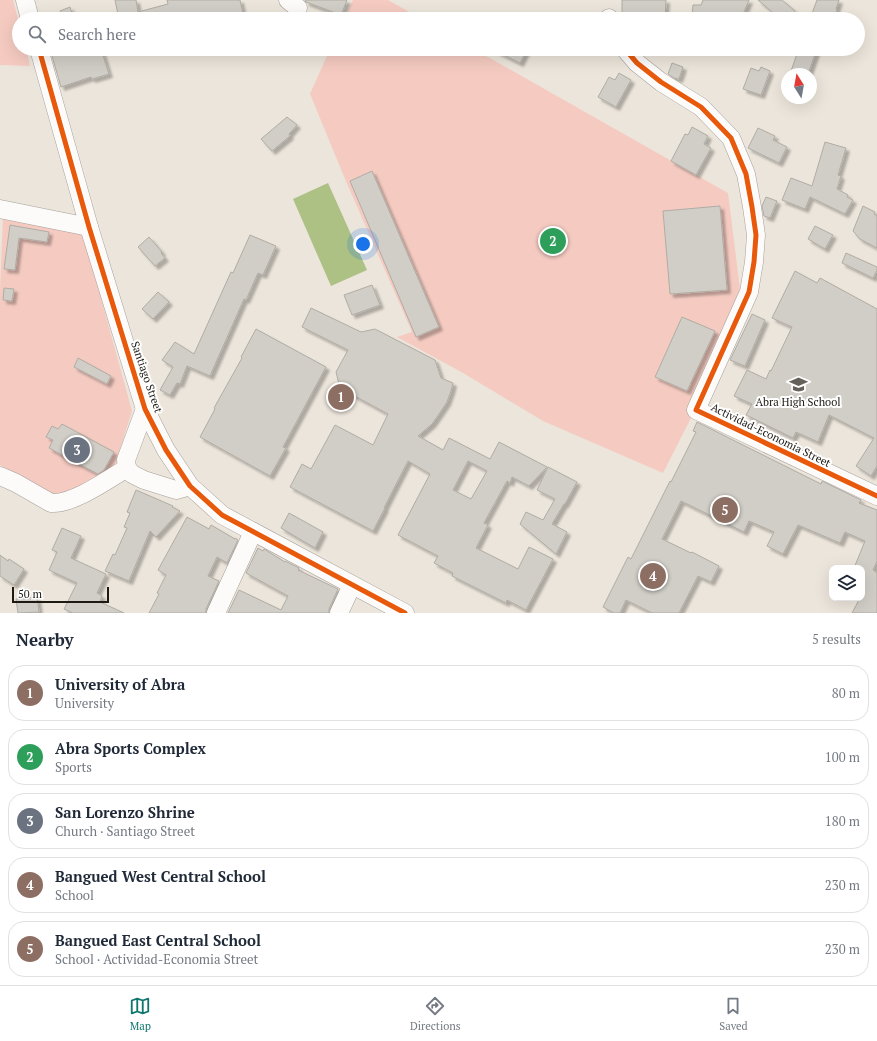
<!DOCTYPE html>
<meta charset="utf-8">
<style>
body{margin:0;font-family:"PT Serif",serif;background:#f2f2f3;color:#1f2937}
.controls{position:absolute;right:12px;bottom:12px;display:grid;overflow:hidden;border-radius:8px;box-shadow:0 4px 16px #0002}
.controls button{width:36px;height:36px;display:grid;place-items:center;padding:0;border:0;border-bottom:1px solid #e0e1e3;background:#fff;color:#1f2937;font:20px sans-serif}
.compass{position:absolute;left:781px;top:68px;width:36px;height:36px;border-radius:50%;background:#fff;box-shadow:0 4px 16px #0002;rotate:349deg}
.scale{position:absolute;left:12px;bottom:10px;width:97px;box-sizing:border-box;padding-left:4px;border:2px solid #1d1913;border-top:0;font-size:11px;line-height:14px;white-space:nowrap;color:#1d1913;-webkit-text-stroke:3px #fff;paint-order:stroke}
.you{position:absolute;left:363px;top:244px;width:14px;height:14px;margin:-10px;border:3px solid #fff;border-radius:50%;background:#1a73e8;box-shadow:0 0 0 6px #1a73e833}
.badge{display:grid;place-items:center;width:26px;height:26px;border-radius:50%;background:#0f766e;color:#fff;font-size:13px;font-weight:700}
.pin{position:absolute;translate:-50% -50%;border:2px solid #fff;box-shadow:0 1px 4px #0006}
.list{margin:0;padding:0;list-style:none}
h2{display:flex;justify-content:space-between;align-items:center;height:52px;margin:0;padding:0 16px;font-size:17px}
h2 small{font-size:13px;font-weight:400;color:#747a83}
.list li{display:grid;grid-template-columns:26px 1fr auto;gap:12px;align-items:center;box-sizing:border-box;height:56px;margin:0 8px 8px;padding:0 8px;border:1px solid #e0e1e3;border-radius:16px}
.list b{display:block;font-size:15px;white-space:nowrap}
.list p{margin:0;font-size:13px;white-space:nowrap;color:#747a83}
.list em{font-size:13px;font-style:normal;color:#747a83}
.icon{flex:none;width:22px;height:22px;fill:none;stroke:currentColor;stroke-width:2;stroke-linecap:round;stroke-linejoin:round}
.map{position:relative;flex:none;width:877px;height:613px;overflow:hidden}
.search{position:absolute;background:#fff;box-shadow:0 4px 16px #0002;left:12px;right:12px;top:12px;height:44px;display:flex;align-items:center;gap:10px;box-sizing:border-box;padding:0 14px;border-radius:22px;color:#747a83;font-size:15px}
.sheet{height:372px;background:#fff}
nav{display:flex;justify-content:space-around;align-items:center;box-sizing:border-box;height:56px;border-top:1px solid #e0e1e3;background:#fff;font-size:11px;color:#747a83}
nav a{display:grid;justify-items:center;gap:2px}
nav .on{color:#0f766e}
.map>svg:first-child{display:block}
</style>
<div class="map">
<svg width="877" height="613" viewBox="0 0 877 613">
<defs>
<filter id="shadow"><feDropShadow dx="3.5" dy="3.5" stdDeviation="1" flood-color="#0004"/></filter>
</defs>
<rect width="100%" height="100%" fill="#ece5db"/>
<!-- green -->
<g fill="#f5cbc1">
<polygon points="0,0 13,0 19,23 19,49 26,49 30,66 0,65"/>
<polygon points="353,0 388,0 422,19 344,19"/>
<polygon points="330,49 474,49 728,193 740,289 692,416 663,473 543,421 463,373 397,337 412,332 345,179 310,94"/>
<polygon points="3,216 82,229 132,411 112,475 59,501 0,465 0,290"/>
</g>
<!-- water -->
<polygon fill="#acc183" points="328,183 367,270 331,286 293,199"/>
<!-- building -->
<g fill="#d1cec7" stroke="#b0aca4" fill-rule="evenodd" filter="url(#shadow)">
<polygon points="115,0 136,0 138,12 168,4 167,0 240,0 244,19 119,19"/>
<polygon points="305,0 347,0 341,15 306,2"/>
<polygon points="622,0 666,0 665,19 622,19"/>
<polygon points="703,0 749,0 741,19 700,19 701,17 692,16 693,5 701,5"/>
<polygon points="758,0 782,0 795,11 792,19 765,19 772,12"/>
<polygon points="817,0 839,0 836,9 837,10 834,19 810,19"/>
<polygon points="70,7 74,19 63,19 60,11"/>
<polygon points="50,49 101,49 109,74 92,79 91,77 61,87"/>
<polygon points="492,49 527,49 520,63"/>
<polygon points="803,49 817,49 808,74 801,74 791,71 797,54 801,55"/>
<polygon points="672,63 683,67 679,79 674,78 668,74"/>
<polygon points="761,67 770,71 761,95 743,89 751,68 759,71"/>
<polygon points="619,73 631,80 616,107 598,97 609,77 615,80"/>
<polygon points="287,117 297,125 289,134 290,136 272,151 261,139"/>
<polygon points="692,127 708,136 704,144 711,148 696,175 671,161 685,134 688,135"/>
<polygon points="758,128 775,136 773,140 787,147 779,163 748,148"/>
<polygon points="825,142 846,148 838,175 841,176 837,189 848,195 847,197 853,200 845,214 810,197 805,209 782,200 791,178 812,186"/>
<polygon points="372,171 439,327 416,337 350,181"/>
<polygon points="766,197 777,201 770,218 764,216 762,206"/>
<polygon points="720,206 727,290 670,294 663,211"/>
<polygon points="863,206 875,212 874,214 877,216 877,248 860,239 853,231"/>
<polygon points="10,225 49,232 47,242 19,238 15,270 4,269"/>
<polygon points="815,226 833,235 825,249 808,239"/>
<polygon points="250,235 276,246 263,275 258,273 246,300 244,299 210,376 187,366 180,384 177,383 170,395 160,390 173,367 162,360 175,342 194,354 231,272 233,273"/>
<polygon points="149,237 162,252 161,253 165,258 155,266 138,247"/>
<polygon points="846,253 877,267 877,270 873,278 842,263"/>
<polygon points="795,271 817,283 820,278 877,309 877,466 871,476 856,466 874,438 829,415 818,442 796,432 793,438 746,415 752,404 734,396 747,370 766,379 770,370 771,371 792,327 772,318"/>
<polygon points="372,285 380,305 352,315 344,295"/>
<polygon points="4,288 14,289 12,301 3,300"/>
<polygon points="158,292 169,302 153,319 142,309"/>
<path d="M311,308L361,332L375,329L435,360L441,378L453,383L451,391L447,402L439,414L432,424L418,436L443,450L449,438L490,459L499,442L547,467L529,486L512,477L510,483L507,481L484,523L488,525L476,548L518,569L529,547L553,559L526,610L507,600L506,603L452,576L453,573L434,563L438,556L398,535L430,474L408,461L384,508H385L373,531L290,487L302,464L311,469L335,425L373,445L388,414L340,388L336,372L348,350L302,327ZM468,461L487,471L471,499L453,490Z"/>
<polygon points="752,314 765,320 745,366 730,360"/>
<polygon points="682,317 715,331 687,391 655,377"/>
<polygon points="256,329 326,367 283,447 286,448 270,476 200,437 215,409 214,408 242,358 241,357"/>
<polygon points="78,358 111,376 107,384 74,367"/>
<polygon points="697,422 821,484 822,481 861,500 859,503 877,510 877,561 873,570 877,573 877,613 852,613 860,598 862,598 862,568 854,568 865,541 845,532 840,543 798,525 783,554 767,546 774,532 749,521 744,532 681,501 662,539 691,553 692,552 719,566 711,582 698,576 679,613 652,613 626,600 620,613 614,613 603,607 628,557 631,559 670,481 671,482 696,432 693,431"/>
<polygon points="62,424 114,452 104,470 98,474 49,448 53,440 46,437 52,426 58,429"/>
<polygon points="548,467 577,482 565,504 564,504 552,524 567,532 556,554 520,524 526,512 543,520 555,499 537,490"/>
<polygon points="136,490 173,506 172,507 180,511 156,537 150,531 129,581 105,571 113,554 115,555 127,528 124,527 130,513 127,512"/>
<polygon points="289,513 323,532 315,548 281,528"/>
<polygon points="187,517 209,529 211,525 235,539 235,538 238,540 227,563 217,557 208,576 219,581 206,609 206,613 149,613 159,594 157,593 166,575 158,570"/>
<polygon points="62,528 81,536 71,558 106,574 97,593 102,596 100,602 124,613 73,613 64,609 77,583 49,570 57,552 52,550"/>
<polygon points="258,548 263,551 264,549 285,562 285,561 299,568 298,570 338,589 329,609 329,613 228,613 239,590 281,610 288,596 246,573 257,550"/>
<polygon points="0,555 8,561 9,559 24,569 14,585 0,576"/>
<polygon points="37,597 39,612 18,613 16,599"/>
</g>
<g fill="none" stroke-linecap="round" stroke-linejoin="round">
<defs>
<g id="minor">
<polyline points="25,0 30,19"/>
<polyline points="288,0 298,8"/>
<polyline points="609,18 610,19"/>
<polyline points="39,49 89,227 145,409 166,450 190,486 222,515 405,613"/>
<polyline points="625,49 637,63 661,82 701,107 731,138 746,174 752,207 756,235 754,262 749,292 696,410 877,496"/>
<polyline points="0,209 89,227"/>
<polyline points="145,409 126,460 127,468 132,474 144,480 176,490 190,486"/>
<path d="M0,476L16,483L51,503C72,505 109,479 127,468"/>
<polyline points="216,613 253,532"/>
<polyline points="339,613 352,585"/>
</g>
</defs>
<!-- minor casing -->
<use href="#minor" stroke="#a5a098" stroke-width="19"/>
<!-- minor -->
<use href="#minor" stroke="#fcfbfa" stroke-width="18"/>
<defs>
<g id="cycleway">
<polyline points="39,49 89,227 145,409 166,450 190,486 222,515 405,613"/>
<polyline points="625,49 637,63 661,82 701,107 731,138 746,174 752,207 756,235 754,262 749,292 696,410 877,496"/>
</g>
</defs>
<!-- cycleway casing -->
<use href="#cycleway" stroke="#fff" stroke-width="8"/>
<!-- cycleway -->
<use href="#cycleway" stroke="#e8590c" stroke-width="5"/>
</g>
<!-- icons -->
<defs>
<symbol id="school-bare" viewBox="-9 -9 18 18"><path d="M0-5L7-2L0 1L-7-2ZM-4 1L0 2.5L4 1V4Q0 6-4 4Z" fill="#656059" stroke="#fff" stroke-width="2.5" paint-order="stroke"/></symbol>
</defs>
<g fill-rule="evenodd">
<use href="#school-bare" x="786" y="372" width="25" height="25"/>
</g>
<g text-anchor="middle" stroke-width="4" stroke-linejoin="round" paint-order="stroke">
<!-- street labels -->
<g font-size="11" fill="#1d1913" stroke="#fff">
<text transform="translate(147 377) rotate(71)" y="4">Santiago Street</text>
<text transform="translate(771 435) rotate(26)" y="4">Actividad-Economia Street</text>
</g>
<!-- poi labels -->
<g font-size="11" fill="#1d1913" stroke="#fff">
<text x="798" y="406">Abra High School</text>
</g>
</g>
</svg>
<div class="controls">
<button><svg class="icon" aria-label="layers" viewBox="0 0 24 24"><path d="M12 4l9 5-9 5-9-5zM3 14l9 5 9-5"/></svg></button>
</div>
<svg class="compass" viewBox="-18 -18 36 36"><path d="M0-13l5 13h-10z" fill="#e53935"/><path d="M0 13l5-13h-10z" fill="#747a83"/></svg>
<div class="scale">50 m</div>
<div class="you"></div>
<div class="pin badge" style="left:341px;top:397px;background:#8d6e63">1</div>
<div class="pin badge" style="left:553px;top:241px;background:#2e9e5b">2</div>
<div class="pin badge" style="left:77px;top:450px;background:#6b7280">3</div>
<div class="pin badge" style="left:653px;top:576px;background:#8d6e63">4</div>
<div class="pin badge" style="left:725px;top:510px;background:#8d6e63">5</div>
<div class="search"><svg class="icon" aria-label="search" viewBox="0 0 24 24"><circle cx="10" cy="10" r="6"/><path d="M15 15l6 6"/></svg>Search here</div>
</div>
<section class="sheet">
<h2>Nearby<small>5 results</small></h2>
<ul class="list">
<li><span class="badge" style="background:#8d6e63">1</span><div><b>University of Abra</b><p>University</p></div><em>80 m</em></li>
<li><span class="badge" style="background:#2e9e5b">2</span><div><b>Abra Sports Complex</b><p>Sports</p></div><em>100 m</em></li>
<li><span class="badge" style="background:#6b7280">3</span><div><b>San Lorenzo Shrine</b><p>Church · Santiago Street</p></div><em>180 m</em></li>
<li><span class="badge" style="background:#8d6e63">4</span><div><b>Bangued West Central School</b><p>School</p></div><em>230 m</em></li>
<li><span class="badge" style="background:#8d6e63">5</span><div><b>Bangued East Central School</b><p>School · Actividad-Economia Street</p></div><em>230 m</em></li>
</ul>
</section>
<nav>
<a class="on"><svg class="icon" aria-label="map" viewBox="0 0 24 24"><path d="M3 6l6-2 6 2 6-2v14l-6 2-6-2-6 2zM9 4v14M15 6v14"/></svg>Map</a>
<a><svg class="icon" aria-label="directions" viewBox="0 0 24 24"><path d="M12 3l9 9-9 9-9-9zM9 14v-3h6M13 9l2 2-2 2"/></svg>Directions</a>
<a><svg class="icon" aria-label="saved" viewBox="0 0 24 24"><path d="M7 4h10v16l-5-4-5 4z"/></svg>Saved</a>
</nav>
